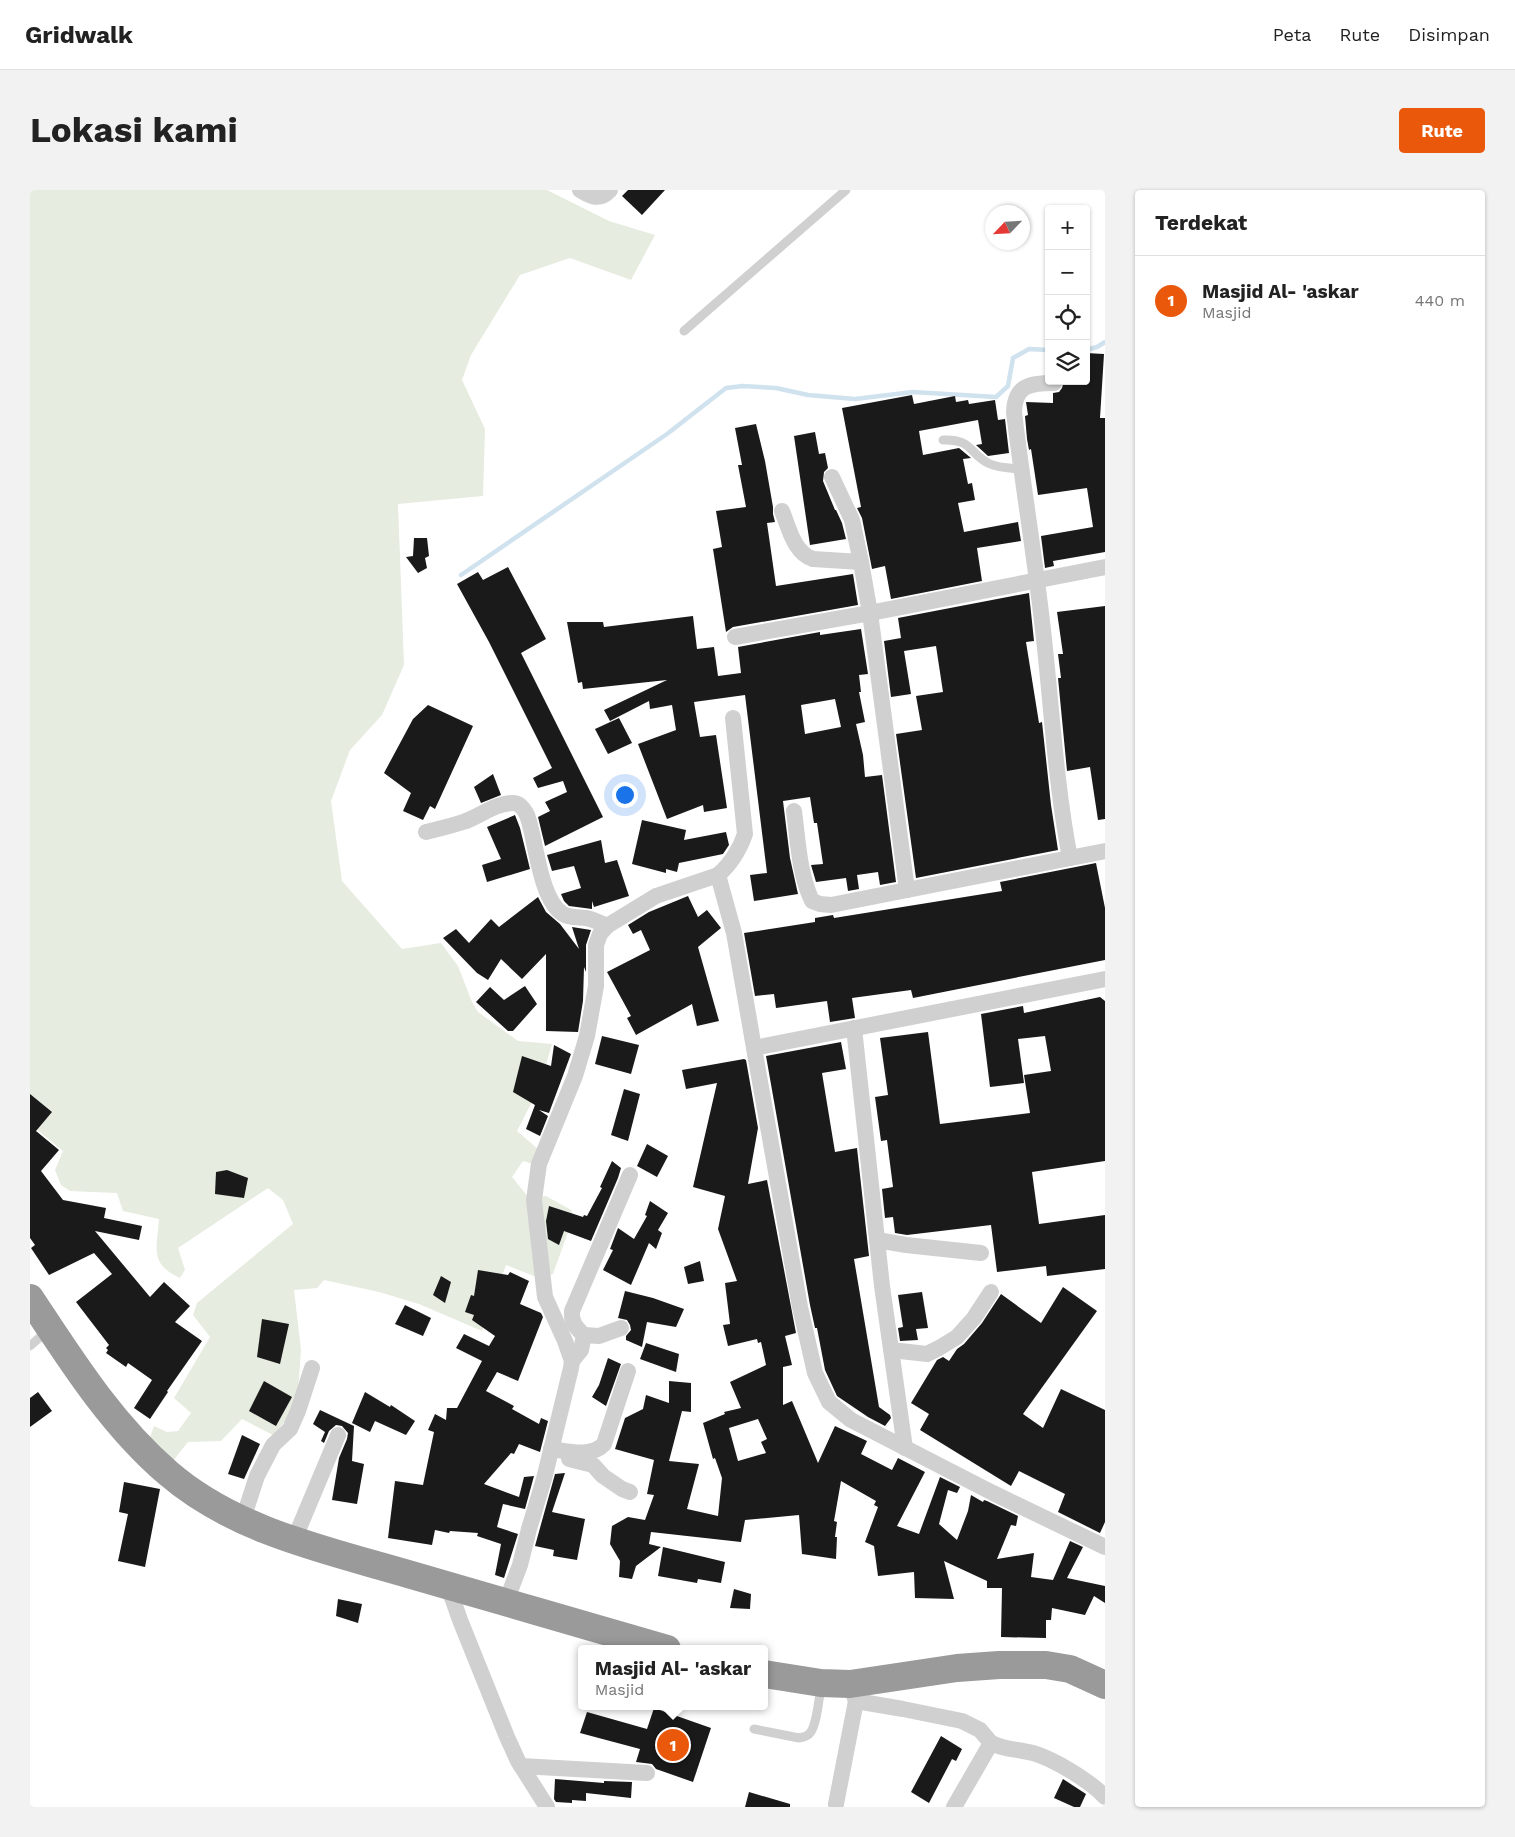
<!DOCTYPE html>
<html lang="id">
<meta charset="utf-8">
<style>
body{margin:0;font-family:"Work Sans",sans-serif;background:#f2f2f2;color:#222}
.controls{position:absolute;right:15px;top:15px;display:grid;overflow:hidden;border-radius:5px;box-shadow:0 1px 4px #0004}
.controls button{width:45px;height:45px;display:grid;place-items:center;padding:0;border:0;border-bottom:1px solid #e0e0e0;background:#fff;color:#222;font:25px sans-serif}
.compass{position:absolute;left:955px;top:15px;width:45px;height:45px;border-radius:50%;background:#fff;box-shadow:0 1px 4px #0004;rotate:245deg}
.you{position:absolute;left:594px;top:604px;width:18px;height:18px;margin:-12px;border:4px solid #fff;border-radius:50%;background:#1a73e8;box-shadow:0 0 0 8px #1a73e833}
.badge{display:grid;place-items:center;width:32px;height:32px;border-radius:50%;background:#ea580c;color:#fff;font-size:16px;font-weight:700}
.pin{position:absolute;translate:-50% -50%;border:2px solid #fff;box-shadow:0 1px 5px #0006}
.popup{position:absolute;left:548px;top:1455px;width:190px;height:65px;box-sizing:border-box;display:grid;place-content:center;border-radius:5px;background:#fff;filter:drop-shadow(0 1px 4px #0005);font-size:16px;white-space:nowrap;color:#767676}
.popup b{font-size:19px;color:#222}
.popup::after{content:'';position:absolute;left:50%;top:100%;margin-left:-10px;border:10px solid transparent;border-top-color:#fff}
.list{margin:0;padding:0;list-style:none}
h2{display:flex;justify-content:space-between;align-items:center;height:65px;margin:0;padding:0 20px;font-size:21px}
h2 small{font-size:16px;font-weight:400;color:#767676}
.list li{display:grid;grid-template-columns:32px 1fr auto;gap:15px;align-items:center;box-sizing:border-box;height:90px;padding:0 20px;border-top:1px solid #e0e0e0}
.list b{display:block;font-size:19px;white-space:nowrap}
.list p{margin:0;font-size:16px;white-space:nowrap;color:#767676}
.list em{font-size:16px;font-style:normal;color:#767676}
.icon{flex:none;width:28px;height:28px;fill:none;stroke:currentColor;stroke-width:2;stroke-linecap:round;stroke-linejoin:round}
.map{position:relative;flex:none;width:1075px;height:1617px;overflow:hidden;border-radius:5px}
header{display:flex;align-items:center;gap:30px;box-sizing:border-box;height:70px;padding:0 25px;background:#fff;border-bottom:1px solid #e0e0e0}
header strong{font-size:24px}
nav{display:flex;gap:28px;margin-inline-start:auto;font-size:18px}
.intro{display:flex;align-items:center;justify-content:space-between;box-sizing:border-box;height:120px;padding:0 30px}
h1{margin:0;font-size:35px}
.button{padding:12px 22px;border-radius:5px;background:#ea580c;color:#fff;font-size:18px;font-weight:700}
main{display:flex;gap:30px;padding:0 30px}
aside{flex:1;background:#fff;border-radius:5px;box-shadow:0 1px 4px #0004}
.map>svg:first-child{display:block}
</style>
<header>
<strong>Gridwalk</strong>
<nav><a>Peta</a><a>Rute</a><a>Disimpan</a></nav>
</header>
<div class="intro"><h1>Lokasi kami</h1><a class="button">Rute</a></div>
<main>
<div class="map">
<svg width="1075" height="1617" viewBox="0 0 1075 1617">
<rect width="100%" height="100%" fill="#fff"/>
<!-- green -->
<path fill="#e6ecdf" d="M0,0H517L579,31L625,45L601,90L540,68L490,85L441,165L432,190L455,239L453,306L368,314L374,475L352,525L320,560L301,611L312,691L372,759L411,753L428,776L442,812L448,822L488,851L522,854L510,896L487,941L509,960L506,975L493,971L482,987L499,1008L516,1006L541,1020L548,1039L538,1042L523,1084L509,1088L476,1075L452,1141L389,1114L349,1102L294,1090L287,1098L264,1100L271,1160L269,1189L264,1221L243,1245L212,1229L191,1251L158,1252L138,1277L117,1256L124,1236L137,1242L148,1241L161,1223L144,1208L180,1147L163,1125L167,1113L263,1034L253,1010L238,998L148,1058L155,1080L150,1088C119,1074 127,1058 129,1029L93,1021L87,1003L40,1001L31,995L25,980L33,961L0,934Z"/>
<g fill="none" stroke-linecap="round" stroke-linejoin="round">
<!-- stream -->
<g stroke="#cfe2ee" stroke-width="4.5">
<polyline points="1056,160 1067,157 1075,152"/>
<polyline points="431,385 637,244 696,198 713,196 746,198 778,205 825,209 883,202 966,207 978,196 983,168 999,159 1019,160"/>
</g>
</g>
<!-- building -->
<g fill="#1a1a1a" fill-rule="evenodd">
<polygon points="598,0 635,0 612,25 592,6"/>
<polygon points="1056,163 1074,164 1070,228 1075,228 1075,362 1023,371 1024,376 1015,378 1011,346 1063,337 1057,298 1008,305 1001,259 999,260 997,249 995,226 998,225 996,212 1023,213 1023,203 1029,202 1032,198 1034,191 1056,191"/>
<polygon points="882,205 884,214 925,206 926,212 938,210 939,214 965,210 968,230 975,229 979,263 958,266 946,255 952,254 948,230 889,241 893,265 929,258 941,268 933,269 938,294 942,293 945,310 928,313 934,342 988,332 991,351 947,358 952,391 861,409 855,376 842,379 832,328 827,318 831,317 812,218"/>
<polygon points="726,234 735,271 743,317 743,324 745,332 737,333 746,396 823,384 828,415 703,437 696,442 683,359 692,357 686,321 716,317 708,275 712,275 705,238"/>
<polygon points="785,242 789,264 795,263 798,278 794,282 793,291 805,320 806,320 812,333 816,349 780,355 764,246"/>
<polygon points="384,348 397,348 399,366 395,368 397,378 388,383 376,367 383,366"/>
<polygon points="478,377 516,449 491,463 573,627 515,656 508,627 520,621 515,612 537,602 533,591 508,598 503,588 522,578 459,452 427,394 448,382 453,390"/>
<polygon points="999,403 1004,451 996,452 1009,533 1012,532 1021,615 1028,660 886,688 866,544 892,540 886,506 913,502 906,456 874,461 881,504 861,507 854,451 871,448 868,428"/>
<polygon points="1075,416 1075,629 1068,630 1060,577 1037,581 1028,488 1031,488 1028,464 1033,464 1027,422"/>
<path d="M663,426L667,459L684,457L688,486L711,483L708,457L790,442V445L831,439L838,484L829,485L831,502H829L835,532L826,534L833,565L835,587L852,585L866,692L850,695L848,682L827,685L829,699L818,701L816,688L786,692L781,675L793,674L787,633H784L780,607L753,611L760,668L768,704L724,711L720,685L737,683L715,505L664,512L670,547L686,545L697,618L674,622L673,615L637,629L608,554L646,540L642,515L620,519L619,511L580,531L574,520L637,490L553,499L552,492L548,493L537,432H573L574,437ZM805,509L811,537L775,544L771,515Z"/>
<polygon points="398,515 443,536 405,619 400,616 393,630 373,621 381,603 354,583 383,529"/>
<polygon points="589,528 602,553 578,564 565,539"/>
<polygon points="463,584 471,605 451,613 444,597"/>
<polygon points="485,625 490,638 500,679 457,692 452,675 471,669 457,637"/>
<polygon points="612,630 656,640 654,650 696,642 699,655 693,664 649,673 647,682 636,679 636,683 602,674"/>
<polygon points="571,650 575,673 587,670 599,706 564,717 562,711 562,719 539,716 534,711 531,704 551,698 544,676 522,681 517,665"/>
<polygon points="1066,673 1075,718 1075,770 883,808 881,800 822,808 825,828 800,832 797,811 746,818 744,804 725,806 714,743 785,732 785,728 803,725 804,728 972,701 970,692"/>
<polygon points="658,706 668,727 677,720 691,738 668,757 689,831 667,836 662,814 606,845 597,828 601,826 577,782 620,760 611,740 603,744 598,735 619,722"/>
<polygon points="508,707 516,722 530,734 549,759 542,737 561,740 556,755 556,782 554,777 553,811 548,842 516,841 516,764 492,789 471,769 458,790 447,783 413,748 426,739 439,753 461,729 469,737"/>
<polygon points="495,796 507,814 483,841 478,841 446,812 460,797 474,810"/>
<polygon points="1070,807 1075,811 1075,971 1002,982 1009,1034 1075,1025 1075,1079 1017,1086 1016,1076 967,1082 961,1035 877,1045 865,1043 863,1027 855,1028 852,999 863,997 857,950 851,951 845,907 858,905 850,848 898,842 910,934 1000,923 994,885 1021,881 1015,846 988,849 994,893 960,897 951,824 993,816 994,823"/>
<polygon points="572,846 609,855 601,884 565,874"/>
<polygon points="811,852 816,879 792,883 805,962 827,958 839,1066 824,1069 849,1217 860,1225 861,1228 855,1236 838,1227 807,1206 795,1180 787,1138 785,1138 780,1115 736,866"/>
<polygon points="524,855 541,864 519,923 509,920 518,926 510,946 496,939 505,915 483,902 492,866 521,876"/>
<path d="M714,869L716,870L728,938L718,994L737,990L766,1143L755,1146L762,1175L753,1177V1215L762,1211L788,1273L805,1236L837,1251L831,1264L862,1280L868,1268L895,1282L867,1336L889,1344L910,1287L930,1297L927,1303L918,1300L909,1334L927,1350L938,1321L941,1305L953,1312L954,1310L957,1311L988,1326L986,1336L981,1335L967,1369L1004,1363L1001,1387L1023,1390L1040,1351L1053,1357L1037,1388L1075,1396V1413L1064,1406L1055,1425L1022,1418L1021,1430H1016V1448L971,1447L972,1398H957V1391L914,1371L924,1409L885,1408L884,1382L848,1386L844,1356L835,1352L848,1317L844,1315L846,1311L811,1291L804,1331L807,1332L805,1347H807L806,1369L772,1364L769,1325L715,1330L711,1352L621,1342L619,1354L631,1357L606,1376L602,1389L589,1387L590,1371L580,1354L582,1336L598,1327L615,1330L624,1305L617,1304L624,1270L585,1259L595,1228L613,1219L616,1205L639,1213V1191L661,1193V1222L652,1221L639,1271L669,1274L657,1319L688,1326L692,1288L685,1268L683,1269L673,1233L695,1224L694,1222L711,1218L700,1192L736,1175L731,1152L728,1153L727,1149L698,1156L693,1135L700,1134L695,1093L707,1091L688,1039L695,1006L663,997L687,893L656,899L652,880ZM728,1229L737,1249L731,1252L736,1263L708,1271L699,1238Z"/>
<polygon points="594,899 610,904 598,951 581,945"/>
<polygon points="0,904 22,922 6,941 29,960 11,981 33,1010 76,1018 74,1028 112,1036 109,1050 65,1041 120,1107 134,1092 160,1116 145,1132 172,1151 137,1201 138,1202 120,1229 104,1218 122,1190 98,1173 96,1177 76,1163 78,1160 76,1158 79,1155 46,1112 82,1084 64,1063 19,1085 1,1058 5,1055 0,1048"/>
<polygon points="617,954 638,966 627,987 607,976"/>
<polygon points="582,971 591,978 588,988 561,1051 534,1041 529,1055 518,1049 516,1031 519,1016 553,1027 554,1025 557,1026 572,998 570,997"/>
<polygon points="197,980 218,988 214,1008 185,1004 186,982"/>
<polygon points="620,1011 638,1023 628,1040 632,1043 626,1059 619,1053 601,1095 573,1080 583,1060 580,1059 588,1038 604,1049 617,1026 615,1025"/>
<polygon points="670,1071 674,1091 658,1094 654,1077"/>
<polygon points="448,1080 478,1085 480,1082 499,1091 490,1114 511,1123 513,1127 488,1191 467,1182 456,1201 484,1216 482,1219 509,1234 511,1228 518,1231 510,1262 489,1254 484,1264 481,1263 454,1294 489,1307 494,1287 504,1286 495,1319 473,1314 467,1337 488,1344 474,1388 465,1385 471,1354 447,1346 448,1343 420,1341 419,1343 405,1340 402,1355 358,1348 365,1291 393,1295 404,1242 398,1240 405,1224 416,1230 417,1218 427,1218 452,1171 426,1158 434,1144 459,1156 465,1146 442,1130 444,1125 435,1122 441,1105 444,1106"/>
<polygon points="411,1086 421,1092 415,1113 403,1105"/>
<polygon points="1033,1097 1067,1121 993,1224 1013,1238 1031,1199 1075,1220 1075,1332 1070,1343 1028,1322 1035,1304 989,1281 981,1296 890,1240 899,1224 881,1213 907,1170 913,1167 919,1171 927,1159 934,1154 952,1133 971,1104 1011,1133"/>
<polygon points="595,1101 623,1108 654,1119 646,1137 617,1132 612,1157 596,1150 596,1146 601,1140 600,1135 597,1130 588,1128"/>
<polygon points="892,1102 898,1138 886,1139 888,1150 870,1151 868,1138 873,1137 868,1105"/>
<polygon points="375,1115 401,1128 393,1146 365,1134"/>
<polygon points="232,1129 259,1134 250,1174 227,1167"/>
<polygon points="616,1153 649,1164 646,1182 610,1169"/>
<polygon points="578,1168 591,1174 576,1216 562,1207 569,1195"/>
<polygon points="234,1191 262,1207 246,1236 219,1221"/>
<polygon points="8,1202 22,1221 0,1237 0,1208"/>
<polygon points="335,1202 360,1217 361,1215 385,1231 376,1245 345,1231 340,1242 322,1233"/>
<polygon points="290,1220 324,1236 322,1271 334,1274 327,1314 302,1310 309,1268 317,1249 318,1243 312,1236 306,1235 299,1241 294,1253 291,1251 295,1242 283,1234"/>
<polygon points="212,1245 230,1254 214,1289 198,1284"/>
<polygon points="535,1283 522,1322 555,1329 547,1370 523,1366 524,1360 505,1356 525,1284"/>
<polygon points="94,1292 130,1299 115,1377 88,1371 98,1324 89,1322"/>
<polygon points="633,1357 695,1372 691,1393 668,1389 667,1393 628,1386"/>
<polygon points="704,1399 721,1404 720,1419 700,1418"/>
<polygon points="308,1409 332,1414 328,1433 306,1426"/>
<polygon points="624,1518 681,1538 663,1592 626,1579 622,1574 606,1572 610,1559 550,1543 557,1522 617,1539"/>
<polygon points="911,1546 932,1559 926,1571 922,1569 899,1613 881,1602"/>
<polygon points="525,1589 574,1593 574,1591 602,1592 601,1608 556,1603 556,1611 542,1610 542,1613 526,1612 524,1609"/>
<polygon points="1033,1589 1056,1604 1050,1617 1044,1617 1024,1608"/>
<polygon points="719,1602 760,1614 760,1617 715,1617"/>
</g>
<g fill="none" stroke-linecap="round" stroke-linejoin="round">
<!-- lane -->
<g stroke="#d0d0d0" stroke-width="9">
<polyline points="654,141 816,0"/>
<path d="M913,250C944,249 938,264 960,274C969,278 980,278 990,279"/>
<polyline points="0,1156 17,1141"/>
<path d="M724,1539L769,1548C773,1547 777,1547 780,1543C787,1535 789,1507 791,1496"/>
</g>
<!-- street -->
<g stroke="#d0d0d0" stroke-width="16">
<path d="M550,0C561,7 570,11 580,0"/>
<path d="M1024,193C1000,193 985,195 984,222C993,298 1006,373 1014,449C1022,522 1026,596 1040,668"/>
<polyline points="802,287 822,330 831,372 840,423 877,700"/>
<path d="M752,321C759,338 764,363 783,369L831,372"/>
<polyline points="705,447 840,423 1075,377"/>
<path d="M764,621C768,651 769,683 782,711L790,714L801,715L1075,661"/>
<path d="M396,642C408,639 421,636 433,632C449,627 465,613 483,613C489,613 494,619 497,625C506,648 509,709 533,724C539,728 549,727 556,728C563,729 570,733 577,736"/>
<path d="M688,685C700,675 710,659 715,644L703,528"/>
<polyline points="1075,789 724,858 770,1117 785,1183 799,1212 821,1230 963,1303 1075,1357"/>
<polyline points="824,838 852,1096 875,1258"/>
<polyline points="847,1050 876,1055 951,1063"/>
<polyline points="554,1145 569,1146 591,1138"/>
<polyline points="861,1160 897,1164 909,1158 927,1147 944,1128 961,1102"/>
<path d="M542,1171L551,1160L554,1145C546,1138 541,1132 542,1121L600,985"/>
<path d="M521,1259C538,1261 561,1268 574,1254L598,1181"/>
<polyline points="539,1269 563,1275 573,1286 592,1299 600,1302"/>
<polyline points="213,1329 227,1286 243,1255 260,1239 268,1221 282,1178"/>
<polyline points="264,1350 308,1245"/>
<polyline points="418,1396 430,1430 477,1547 488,1571 517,1617"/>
<polyline points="476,1412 490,1375 499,1339 514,1289 541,1178 542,1171 535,1151 515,1107 504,1010 509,974 545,886 557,846 566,796 566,755 570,744 577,736 626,706 688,685 704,743 724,858"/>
<polyline points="820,1494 826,1511 873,1519 932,1531 950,1540 961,1553 924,1617"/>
<path d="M961,1553C975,1560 988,1559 1003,1563C1024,1569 1060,1591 1075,1607"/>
<polyline points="491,1576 617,1583"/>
<polyline points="806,1614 826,1511"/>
</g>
<!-- highway -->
<g stroke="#9a9a9a" stroke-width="28">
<path d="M0,1108C41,1170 81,1234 138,1283C205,1341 296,1360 378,1384C464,1409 551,1434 637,1459"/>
<polyline points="734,1484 791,1493 820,1494 927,1478 969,1475 1016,1475 1040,1479 1075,1495"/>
</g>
</g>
</svg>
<div class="controls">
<button>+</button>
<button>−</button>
<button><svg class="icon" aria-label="locate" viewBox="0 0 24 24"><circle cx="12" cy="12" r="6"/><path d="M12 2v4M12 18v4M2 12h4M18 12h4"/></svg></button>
<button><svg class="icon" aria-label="layers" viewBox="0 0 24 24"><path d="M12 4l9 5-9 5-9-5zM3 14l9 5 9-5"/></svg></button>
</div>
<svg class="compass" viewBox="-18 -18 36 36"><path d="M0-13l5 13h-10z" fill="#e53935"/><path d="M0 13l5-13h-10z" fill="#767676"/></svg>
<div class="you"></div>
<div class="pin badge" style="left:643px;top:1555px">1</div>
<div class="popup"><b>Masjid Al- 'askar</b>Masjid</div>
</div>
<aside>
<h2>Terdekat<small></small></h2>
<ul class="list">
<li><span class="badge">1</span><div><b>Masjid Al- 'askar</b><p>Masjid</p></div><em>440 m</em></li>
</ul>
</aside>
</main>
